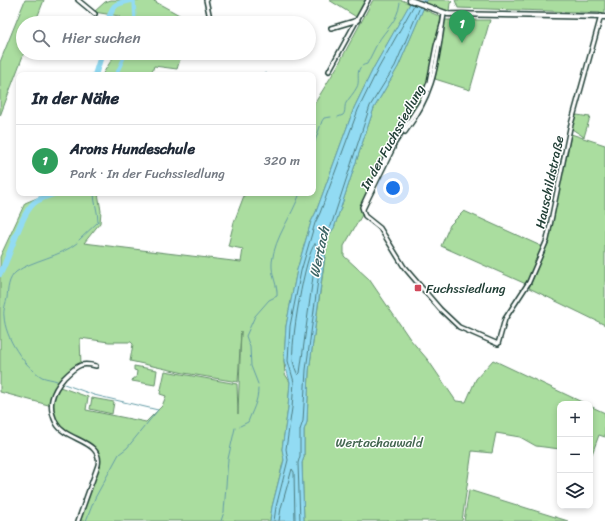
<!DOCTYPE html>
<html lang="de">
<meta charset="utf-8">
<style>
body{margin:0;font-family:Sriracha,sans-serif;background:#f2f2f3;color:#1f2937}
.controls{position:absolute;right:12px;bottom:12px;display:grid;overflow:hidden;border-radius:8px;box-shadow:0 2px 6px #0003}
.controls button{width:36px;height:36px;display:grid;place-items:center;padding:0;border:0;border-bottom:1px solid #e0e1e3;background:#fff;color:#1f2937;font:20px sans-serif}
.you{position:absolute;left:393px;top:188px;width:14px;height:14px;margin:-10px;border:3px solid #fff;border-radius:50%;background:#1a73e8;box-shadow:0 0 0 6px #1a73e833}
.badge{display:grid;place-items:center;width:26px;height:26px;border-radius:50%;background:#db2777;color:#fff;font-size:13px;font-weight:700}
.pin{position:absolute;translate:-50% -33px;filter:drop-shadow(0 1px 2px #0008)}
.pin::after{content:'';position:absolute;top:21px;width:14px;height:12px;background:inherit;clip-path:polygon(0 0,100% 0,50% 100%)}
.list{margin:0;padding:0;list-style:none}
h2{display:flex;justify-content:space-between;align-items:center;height:52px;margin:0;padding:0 16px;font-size:17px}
h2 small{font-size:13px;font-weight:400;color:#747a83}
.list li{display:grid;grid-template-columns:26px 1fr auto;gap:12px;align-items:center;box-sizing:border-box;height:72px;padding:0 16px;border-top:1px solid #e0e1e3}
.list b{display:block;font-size:15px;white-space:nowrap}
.list p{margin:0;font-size:13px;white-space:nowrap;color:#747a83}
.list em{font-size:13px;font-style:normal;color:#747a83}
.icon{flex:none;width:22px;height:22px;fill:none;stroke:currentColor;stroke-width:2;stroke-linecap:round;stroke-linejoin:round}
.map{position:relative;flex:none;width:605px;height:521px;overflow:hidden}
.search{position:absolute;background:#fff;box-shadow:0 2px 6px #0003;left:16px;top:16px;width:300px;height:44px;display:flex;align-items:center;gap:10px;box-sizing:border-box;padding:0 14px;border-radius:22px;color:#747a83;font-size:15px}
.panel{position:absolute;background:#fff;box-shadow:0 2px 6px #0003;left:16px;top:72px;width:300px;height:124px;border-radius:8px}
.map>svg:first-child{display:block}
</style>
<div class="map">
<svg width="605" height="521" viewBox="0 0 605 521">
<rect width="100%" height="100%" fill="#fff"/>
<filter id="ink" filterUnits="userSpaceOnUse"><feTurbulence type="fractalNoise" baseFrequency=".025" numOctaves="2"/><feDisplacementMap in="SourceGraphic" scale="8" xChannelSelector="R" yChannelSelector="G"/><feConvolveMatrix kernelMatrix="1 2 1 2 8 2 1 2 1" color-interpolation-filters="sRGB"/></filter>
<g filter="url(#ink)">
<!-- green -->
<g fill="#aadd9f" stroke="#648d6a" fill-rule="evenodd">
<polygon points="25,0 44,0 35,23 23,23 24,53 0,116 0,62"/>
<polygon points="111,0 156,0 154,1 192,22 120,23 119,16 94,12 105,2"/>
<polygon points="329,0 367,0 358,18"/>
<path d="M373,0H402L410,4L374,67L354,108L316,212L311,222L297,270L286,326L284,361L285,374L290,382L288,408L282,449L284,459L272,507L270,521H79L99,457C94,439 73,442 62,430C56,423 54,414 52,406L0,392V257L25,203L49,193H98L101,211L100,223L84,243L241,262L243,249L228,246L234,222L245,193L261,195L262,193H313V106L337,67ZM241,331L238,414L237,384L165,371L160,394L166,396L162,406L146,422L86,410L88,397L57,386L75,368L81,365L80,338L109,342H131L133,344L130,361L184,373L238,382Z"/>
<polygon points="427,0 450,0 452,2 450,3 449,11 426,3"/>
<polygon points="455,0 605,0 605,13 458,8"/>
<polygon points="423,9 441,17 432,70 422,101 394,143 362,211 362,215 344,246 344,256 369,279 410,339 428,360 456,401 466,402 476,379 493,360 586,404 560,404 560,449 536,446 520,437 496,433 492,453 472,451 462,521 304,521 302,463 304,457 304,430 307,422 309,371 328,236 334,228 374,108 398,67"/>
<polygon points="445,20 490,20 470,90 435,79"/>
<polygon points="116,53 182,53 177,69 154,66 151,75 102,75"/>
<polygon points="577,115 590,117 584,137 572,129 574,118"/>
<polygon points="571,134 605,145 605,325 529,288 549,238"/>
<polygon points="464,211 543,247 526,284 441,246 450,225"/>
<polygon points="134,366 157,370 155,385 132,381 133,378 136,378 137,371 134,370"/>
<polygon points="92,398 114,402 112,414 90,409"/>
<polygon points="590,406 605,413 605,437 599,435 592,454 590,453"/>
<polygon points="469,490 568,521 464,521"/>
</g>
<!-- water -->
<polygon fill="#92dbf3" stroke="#649ca7" points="412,0 427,0 398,67 374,108 334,228 328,236 326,247 309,371 307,422 304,430 304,457 302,463 304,521 270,521 272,507 284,460 282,449 288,408 290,382 284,361 286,326 297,270 311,222 316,212 354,108 374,67"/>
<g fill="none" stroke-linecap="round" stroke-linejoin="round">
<!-- shore -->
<g stroke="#4d7c80" stroke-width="1">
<path d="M315,244L317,247L300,373L298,375C296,372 294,365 293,361C290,346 305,253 315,244Z"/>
<polyline points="274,521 276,507 288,460 286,449 292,408 294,382 288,361 290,326 301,271 315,223 320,213 358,110 378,69 414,5"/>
<polyline points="279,521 281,508 292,469 294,472 295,521"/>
<polyline points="300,521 298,463 300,456 300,430 303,421 306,370 324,235 331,226 370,106 395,66 420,7"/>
</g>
<!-- stream -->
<g stroke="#649ca7" stroke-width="1">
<polyline points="265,75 266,73"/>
<path d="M338,117L343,115C346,111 344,107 346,103C349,98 354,93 357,87C361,79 353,67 367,64C370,57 374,51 377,44C386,28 397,23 400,3"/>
<polyline points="313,147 322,121 324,118 331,117"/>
<path d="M79,240L98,222C98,211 94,203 94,193"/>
<path d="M57,381C52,379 47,379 42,377C24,366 5,338 4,316C3,310 6,303 7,298C8,289 8,279 16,272C32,260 60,257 77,243"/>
<polyline points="64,384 94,395 158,410 127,448 119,454 95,498 86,521"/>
<path d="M258,384L251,366L250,347L246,336L255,316L269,300L277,296C278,285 271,276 272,262C275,236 292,217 300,193"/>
<path d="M240,426L248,422C252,411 258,402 258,389"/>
<polyline points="221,521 224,512 228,459 235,428"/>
</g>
<!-- canal -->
<g stroke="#92dbf3" stroke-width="3.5">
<polyline points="134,0 135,23"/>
<polyline points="116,75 126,53"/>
</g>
<!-- river -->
<g stroke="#92dbf3" stroke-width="6">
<path d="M108,23C112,4 115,4 132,0"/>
<polyline points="95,75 102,53"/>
<path d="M0,274C10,257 20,215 34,203C40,198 49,196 56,193"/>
</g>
<defs>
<g id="minor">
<polyline points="78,0 95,14"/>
<polyline points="206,0 211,23"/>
<polyline points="442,25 436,46 429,82 422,101 385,158 362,207 365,216 380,228 404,267 440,309 459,327 498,344 505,319 529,282 547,240 570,128 601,16"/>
<polyline points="331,28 358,20"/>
<polyline points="329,71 368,0"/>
<path d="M405,132C436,90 436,64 444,14"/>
<polyline points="363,209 393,148"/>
<path d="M78,521L98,465C103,440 65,441 56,423C47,405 52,392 64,378C69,373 75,367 81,365C86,364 92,365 96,366"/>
</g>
<polyline id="tertiary" points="410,0 448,14 605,17"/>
</defs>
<!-- minor casing -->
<use href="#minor" stroke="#1f3d34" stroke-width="6"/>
<!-- tertiary casing -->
<use href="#tertiary" stroke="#1f3d34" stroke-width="7"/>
<!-- minor -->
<use href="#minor" stroke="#fff" stroke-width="3"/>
<!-- tertiary -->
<use href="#tertiary" stroke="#fff" stroke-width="4"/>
</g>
</g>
<!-- markers -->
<rect fill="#d1495b" stroke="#fff" stroke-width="1.5" x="414" y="284" width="8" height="8" rx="2"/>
<g text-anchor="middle" stroke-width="3" stroke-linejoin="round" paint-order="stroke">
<!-- street labels -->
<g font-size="13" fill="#1f3d34" stroke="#fff">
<text transform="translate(392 137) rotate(-61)" y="5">In der Fuchssiedlung</text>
<text transform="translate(549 182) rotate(-78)" y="5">Hauschildstraße</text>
</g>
<!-- poi labels -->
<g font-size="13" fill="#1f3d34" stroke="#fff" text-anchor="start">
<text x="426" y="293">Fuchssiedlung</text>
</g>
<!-- park labels -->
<g font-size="13" fill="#42654f" stroke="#fff">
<text x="379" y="447">Wertachauwald</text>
</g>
<!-- water labels -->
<g font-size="14" font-style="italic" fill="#3c6464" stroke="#fff">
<text transform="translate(319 252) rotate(-78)" y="5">Wertach</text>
</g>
</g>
</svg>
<div class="controls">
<button>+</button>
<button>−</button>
<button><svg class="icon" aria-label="layers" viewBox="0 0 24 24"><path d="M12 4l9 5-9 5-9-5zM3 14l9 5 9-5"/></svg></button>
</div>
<div class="you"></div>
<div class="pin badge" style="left:462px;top:43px;background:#2e9e5b">1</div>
<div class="search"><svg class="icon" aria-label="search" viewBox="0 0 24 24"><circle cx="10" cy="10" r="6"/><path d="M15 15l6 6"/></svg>Hier suchen</div>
<section class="panel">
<h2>In der Nähe<small></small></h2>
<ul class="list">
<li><span class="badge" style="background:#2e9e5b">1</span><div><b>Arons Hundeschule</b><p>Park · In der Fuchssiedlung</p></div><em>320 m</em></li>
</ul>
</section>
</div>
